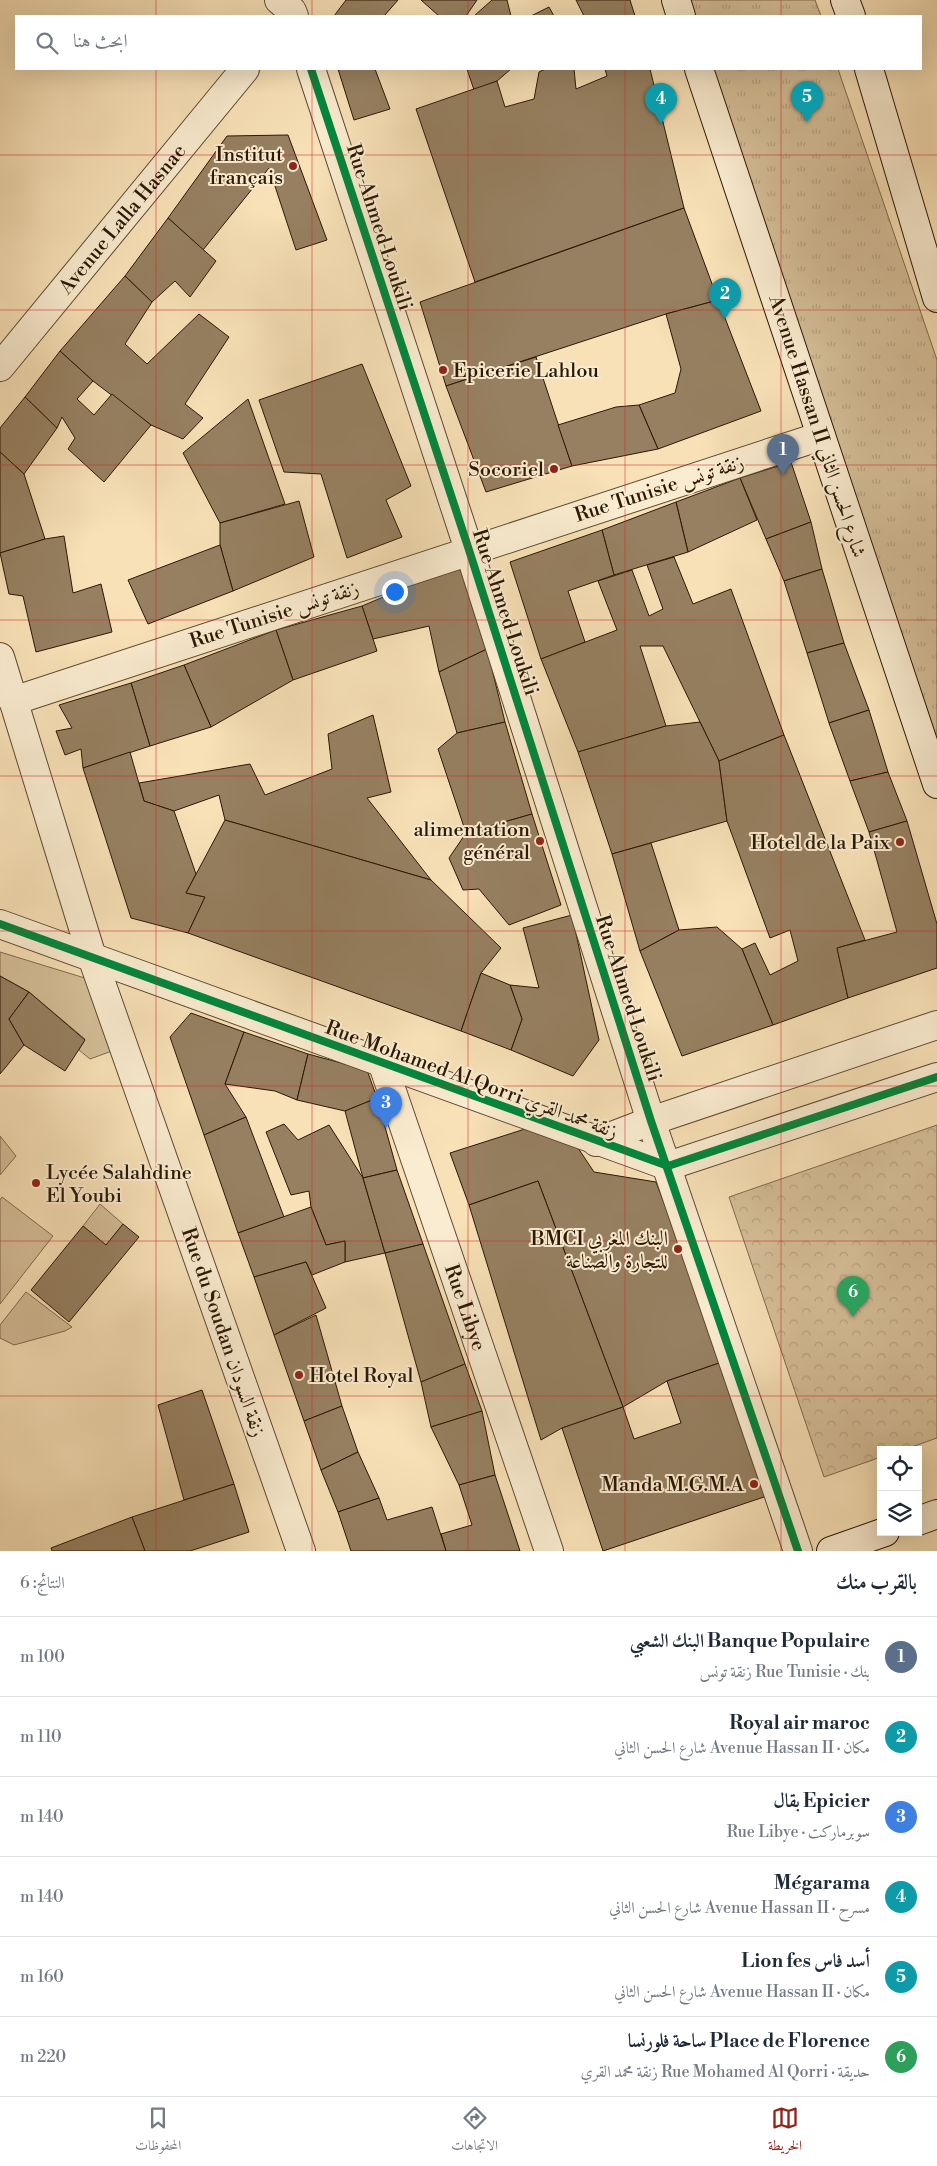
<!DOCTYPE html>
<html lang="ar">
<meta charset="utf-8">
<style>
body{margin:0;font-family:"Libre Bodoni",Amiri,serif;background:#f6f6f7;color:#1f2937;direction:rtl}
.controls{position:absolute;right:15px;bottom:15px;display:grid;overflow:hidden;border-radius:0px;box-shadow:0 5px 20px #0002}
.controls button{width:45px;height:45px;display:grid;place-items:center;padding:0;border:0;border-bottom:1px solid #e0e1e3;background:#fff;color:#1f2937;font:25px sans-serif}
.you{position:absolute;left:394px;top:591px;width:18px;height:18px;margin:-12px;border:4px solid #fff;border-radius:50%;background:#1a73e8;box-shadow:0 0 0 8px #1a73e833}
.badge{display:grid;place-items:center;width:32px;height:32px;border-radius:50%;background:#8f2418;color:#fff;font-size:16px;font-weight:700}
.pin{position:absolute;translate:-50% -41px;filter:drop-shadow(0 1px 2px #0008)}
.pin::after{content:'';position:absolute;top:26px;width:18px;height:15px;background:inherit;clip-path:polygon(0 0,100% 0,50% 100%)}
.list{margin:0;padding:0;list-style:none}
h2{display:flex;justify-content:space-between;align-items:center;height:65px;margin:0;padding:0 20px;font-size:21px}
h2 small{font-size:16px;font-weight:400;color:#747a83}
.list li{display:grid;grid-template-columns:32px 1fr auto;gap:15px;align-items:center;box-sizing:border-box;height:80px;padding:0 20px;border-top:1px solid #e0e1e3}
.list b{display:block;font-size:19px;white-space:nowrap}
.list p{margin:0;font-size:16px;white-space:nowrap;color:#747a83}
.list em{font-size:16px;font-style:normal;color:#747a83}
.icon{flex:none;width:28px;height:28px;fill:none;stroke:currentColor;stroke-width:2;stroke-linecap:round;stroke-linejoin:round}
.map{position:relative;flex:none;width:937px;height:1551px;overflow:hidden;direction:ltr}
.search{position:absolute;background:#fff;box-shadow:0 5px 20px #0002;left:15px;right:15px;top:15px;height:55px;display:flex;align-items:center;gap:12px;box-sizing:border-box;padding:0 18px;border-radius:0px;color:#747a83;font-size:19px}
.sheet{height:545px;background:#fff}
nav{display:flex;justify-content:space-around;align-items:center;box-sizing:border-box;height:70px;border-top:1px solid #e0e1e3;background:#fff;font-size:14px;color:#747a83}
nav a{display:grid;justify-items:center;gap:2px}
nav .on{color:#8f2418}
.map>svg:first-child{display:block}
</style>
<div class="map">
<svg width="937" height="1551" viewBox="0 0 937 1551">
<defs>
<pattern id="grass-tufts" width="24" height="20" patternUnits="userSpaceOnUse" patternTransform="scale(1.25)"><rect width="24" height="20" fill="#d5bf99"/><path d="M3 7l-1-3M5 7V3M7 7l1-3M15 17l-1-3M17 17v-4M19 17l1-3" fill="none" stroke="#b7a382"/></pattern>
<pattern id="park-crowns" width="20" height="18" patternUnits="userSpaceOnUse" patternTransform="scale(1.25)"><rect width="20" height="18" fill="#d5bf99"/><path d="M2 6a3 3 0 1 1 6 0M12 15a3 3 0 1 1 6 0" fill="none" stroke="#b7a382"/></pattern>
</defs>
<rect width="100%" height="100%" fill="#f8e1b7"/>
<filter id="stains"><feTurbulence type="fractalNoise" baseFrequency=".004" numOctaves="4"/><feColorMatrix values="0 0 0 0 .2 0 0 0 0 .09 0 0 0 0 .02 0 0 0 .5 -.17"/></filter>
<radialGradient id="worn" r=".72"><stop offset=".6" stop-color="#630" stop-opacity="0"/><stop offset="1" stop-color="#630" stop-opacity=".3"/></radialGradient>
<!-- grass -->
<g fill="url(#grass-tufts)" stroke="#806b4e">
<polygon points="680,0 815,0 821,16 685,16"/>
<polygon points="702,69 838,69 937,360 937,782"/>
</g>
<!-- park -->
<polygon fill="url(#park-crowns)" stroke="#806b4e" points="937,1125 937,1438 903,1450 881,1450 881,1457 824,1477 729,1197"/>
<!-- garden -->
<g fill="#d5bf99" stroke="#806b4e">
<polygon points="0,952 88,979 112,1051 90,1059 79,1050 85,1039 29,992 0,976"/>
<polygon points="0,1136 16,1156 0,1175"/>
<polygon points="2,1197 53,1236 0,1304 0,1200"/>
<polygon points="100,1204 123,1224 106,1245 83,1226"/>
<polygon points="26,1292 72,1327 65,1331 14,1345 0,1338 0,1325"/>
</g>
<!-- building -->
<g fill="#968061" stroke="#2b1704">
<polygon points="346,0 398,0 384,16 334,16"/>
<polygon points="421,0 477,0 466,16 439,16"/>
<polygon points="492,0 507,0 511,16 474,16"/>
<polygon points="576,0 630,0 635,16 584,16"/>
<polygon points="549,7 554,16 531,16"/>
<polygon points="338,69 375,69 390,109 354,120"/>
<polygon points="467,69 511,69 497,81 474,90"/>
<polygon points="545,69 574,69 576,89 607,76 605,69 650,69 684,208 475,282 416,109 497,81 505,107 534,99 539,72"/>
<polygon points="288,135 327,240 296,250 269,168 203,250 168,218 227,136"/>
<polygon points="684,208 718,300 666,314 446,386 420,302"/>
<polygon points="168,218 216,261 190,297 175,281 152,302 125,276"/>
<polygon points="125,276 152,302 125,344 147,364 199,314 229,337 185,404 203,418 183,439 151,425 93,381 60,351"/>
<polygon points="718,300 761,411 658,449 639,405 675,393 681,369 666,314"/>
<polygon points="60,351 93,381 77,399 94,415 112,394 151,425 104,482 68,449 75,438 62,417 57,428 25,397"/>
<polygon points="536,357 572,466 486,492 446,386"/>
<polygon points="362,364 411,486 386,500 402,537 347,558 321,474 284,472 259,400"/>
<polygon points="25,397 57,428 24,474 0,452 0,428"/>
<polygon points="248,399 285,504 220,523 183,453"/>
<polygon points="639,405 658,449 572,466 558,425 616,407"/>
<polygon points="0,452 24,474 45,539 0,553"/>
<polygon points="791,462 811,522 766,539 740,478"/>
<polygon points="740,478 757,520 688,552 676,502"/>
<polygon points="299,501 314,557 233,591 220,545 220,523"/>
<polygon points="676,502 688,552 614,575 602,530"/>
<polygon points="811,522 822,569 784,581 766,539"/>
<polygon points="602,530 614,575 568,591 585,642 541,659 510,562"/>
<polygon points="64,536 73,593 101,584 112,632 36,652 23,596 9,594 0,553 45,539"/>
<polygon points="220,545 233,591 148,624 128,580"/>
<polygon points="674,557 693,604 731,589 784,735 719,761 663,646 640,646 666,726 578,752 541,659 617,630 598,581 632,570 649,616 663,609 647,565"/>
<polygon points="459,565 487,649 439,672 429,626 373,639 362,606"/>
<polygon points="822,569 844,643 807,653 784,581"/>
<polygon points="362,606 377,651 293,680 276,630"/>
<polygon points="276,630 293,680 211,727 184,665"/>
<polygon points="844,643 869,710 829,723 807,653"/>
<polygon points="487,649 505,722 457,733 439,672"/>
<polygon points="184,665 211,727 150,746 131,683"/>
<polygon points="131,683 150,746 83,768 81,749 65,755 56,731 72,728 59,705"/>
<polygon points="869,710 888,772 850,781 829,723"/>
<polygon points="373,715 391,792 367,798 431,880 225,820 219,795 174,811 144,801 139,783 250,764 265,795 332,769 328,734"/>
<polygon points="505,722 532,814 466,833 438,749 457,733"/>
<polygon points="700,722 719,761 727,821 612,854 578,752 666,726"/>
<polygon points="784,735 865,940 837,948 848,998 773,1025 742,949 755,943 770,975 798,961 790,930 770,938 727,821 719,761"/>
<polygon points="130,752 144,801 174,811 196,874 186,893 205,897 188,933 131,918 83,768"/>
<polygon points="888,772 907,821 869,832 850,781"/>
<polygon points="532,814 561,905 509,925 479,889 463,890 449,858 466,833"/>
<polygon points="225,820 431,880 501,948 481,973 461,1031 188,933 205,897 186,893"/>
<polygon points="907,821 937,924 937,968 848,998 837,948 897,932 869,832"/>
<polygon points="651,843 679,930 640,951 612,854"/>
<polygon points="572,915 599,1040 573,1076 511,1050 522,1019 510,985 539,988 523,928"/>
<polygon points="717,927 742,949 773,1025 682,1056 640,951 679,930"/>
<polygon points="481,973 510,985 522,1019 511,1050 461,1031"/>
<polygon points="0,976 29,992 9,1019 24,1045 0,1074"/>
<polygon points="29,992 85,1040 65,1071 24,1045 9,1019"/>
<polygon points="191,1013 244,1032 225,1084 246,1117 204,1135 170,1037"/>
<polygon points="244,1032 308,1054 297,1100 275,1091 225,1084"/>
<polygon points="308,1054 367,1070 377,1098 345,1111 297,1100"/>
<polygon points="377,1098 397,1170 363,1178 345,1111"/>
<polygon points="246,1117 284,1217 238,1233 204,1135"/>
<polygon points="284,1124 298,1140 329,1125 363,1178 385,1253 345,1262 345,1241 326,1245 311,1207 309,1191 291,1195 266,1132"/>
<polygon points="525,1129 578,1148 594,1172 656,1182 725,1361 667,1381 623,1407 538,1181 469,1205 450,1153"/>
<polygon points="397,1170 423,1244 385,1253 363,1178"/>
<polygon points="538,1181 623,1407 562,1428 541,1440 469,1205"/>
<polygon points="311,1207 326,1245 345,1241 345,1262 312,1275 306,1262 254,1277 238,1233"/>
<polygon points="123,1224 139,1237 69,1322 31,1290 83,1226 106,1245"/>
<polygon points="423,1244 465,1364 421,1382 385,1253"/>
<polygon points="306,1262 326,1308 274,1335 254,1277"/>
<polygon points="316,1315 342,1406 304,1421 274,1335"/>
<polygon points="725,1361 770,1495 603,1551 562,1428 623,1407 634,1439 681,1423 667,1381"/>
<polygon points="465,1364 482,1411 431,1427 421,1382"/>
<polygon points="202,1390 234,1484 184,1500 158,1405"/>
<polygon points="342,1406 358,1452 321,1470 304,1421"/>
<polygon points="482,1411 495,1475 459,1485 431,1427"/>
<polygon points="358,1452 379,1498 338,1512 321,1470"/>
<polygon points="495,1475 520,1551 446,1551 441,1534 472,1525 459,1485"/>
<polygon points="234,1484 249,1532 190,1551 145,1551 132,1517"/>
<polygon points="379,1498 387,1520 432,1507 446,1551 351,1551 338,1512"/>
<polygon points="132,1517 145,1551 52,1551 51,1548"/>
</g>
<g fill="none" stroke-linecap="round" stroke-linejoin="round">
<defs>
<g id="street">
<polyline points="279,0 292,11 294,16"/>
<polyline points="311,69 469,550 651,1121 798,1551"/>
<path id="s1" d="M0,367L245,69"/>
<polyline points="0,657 92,957 301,1551"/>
<polyline points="13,701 821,436"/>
<polyline points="0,924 668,1166 937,1077"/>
<path id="s2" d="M383,1065L549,1551"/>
<polyline points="596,1142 651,1121 937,1025"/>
</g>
<g id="secondary">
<polyline points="676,0 681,16"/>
<polyline points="845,0 851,16"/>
<polyline points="699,69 937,784"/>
<polyline points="869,69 937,298"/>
<polyline points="918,1521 937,1514"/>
<polyline points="831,1551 885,1532"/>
</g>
</defs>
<!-- street casing -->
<use href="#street" stroke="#5e4a31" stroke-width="30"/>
<!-- secondary casing -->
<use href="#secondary" stroke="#2b1704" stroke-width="30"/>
<!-- street -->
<use href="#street" stroke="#faecd0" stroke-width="28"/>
<!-- secondary -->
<use href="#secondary" stroke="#faecd0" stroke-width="28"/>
<defs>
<g id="cycleway">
<polyline points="311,69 469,550 651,1121 798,1551"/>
<polyline points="0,924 668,1166 937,1077"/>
</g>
</defs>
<!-- cycleway casing -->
<use href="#cycleway" stroke="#faecd0" stroke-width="11"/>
<!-- cycleway -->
<use href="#cycleway" stroke="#00873e" stroke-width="8"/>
</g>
<!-- grid -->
<path fill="none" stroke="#d62828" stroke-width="1" stroke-opacity="0.55" d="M156,0V16M312,0V16M468,0V16M625,0V16M781,0V16M156,69V1551M312,69V1551M468,69V1551M625,69V1551M781,69V1551M0,155H937M0,310H937M0,465H937M0,620H937M0,776H937M0,931H937M0,1086H937M0,1241H937M0,1396H937"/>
<!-- markers -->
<g fill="#8f2418" stroke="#faecd0" stroke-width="2">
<circle cx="293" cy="166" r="5"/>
<circle cx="443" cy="370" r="5"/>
<circle cx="554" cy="469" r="5"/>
<circle cx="540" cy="841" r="5"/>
<circle cx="900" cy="842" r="5"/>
<circle cx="36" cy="1183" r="5"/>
<circle cx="678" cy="1249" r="5"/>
<circle cx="299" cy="1375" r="5"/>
<circle cx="754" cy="1484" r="5"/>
</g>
<g text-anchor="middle" stroke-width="4" stroke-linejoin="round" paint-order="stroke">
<!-- poi labels -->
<g font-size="20" fill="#2b1704" stroke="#faecd0" text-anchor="end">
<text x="283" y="161">Institut<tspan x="283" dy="23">français</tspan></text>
<text x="453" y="377" text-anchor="start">Epicerie Lahlou</text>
<text x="544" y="476">Socoriel</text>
<text x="530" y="836">alimentation<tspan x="530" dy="23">général</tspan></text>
<text x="890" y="849">Hotel de la Paix</text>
<text x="46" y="1179" text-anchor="start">Lycée Salahdine<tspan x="46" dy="23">El Youbi</tspan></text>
<text x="668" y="1245">BMCI البنك المغربي<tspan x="668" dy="23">للتجارة والصناعة</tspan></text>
<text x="309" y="1382" text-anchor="start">Hotel Royal</text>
<text x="744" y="1491">Manda M.G.M.A</text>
</g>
<!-- street labels -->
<g font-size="20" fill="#2b1704" stroke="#faecd0">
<text dy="7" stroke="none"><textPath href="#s1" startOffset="192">Avenue Lalla Hasnae</textPath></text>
<text transform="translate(380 227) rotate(72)" y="7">Rue Ahmed Loukili</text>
<text transform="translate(818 426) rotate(72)" y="7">Avenue Hassan II شارع الحسن الثاني</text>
<text transform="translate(659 488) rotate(-18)" y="7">Rue Tunisie زنقة تونس</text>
<text transform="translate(506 612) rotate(72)" y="7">Rue Ahmed Loukili</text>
<text transform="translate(274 614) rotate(-18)" y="7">Rue Tunisie زنقة تونس</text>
<text transform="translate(629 998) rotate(72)" y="7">Rue Ahmed Loukili</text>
<text transform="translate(472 1079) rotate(20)" y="7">Rue Mohamed Al Qorri زنقة محمد القري</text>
<text dy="7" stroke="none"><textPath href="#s2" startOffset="256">Rue Libye</textPath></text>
<text transform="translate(224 1332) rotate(71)" y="7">Rue du Soudan زنقة السودان</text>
</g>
</g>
<rect width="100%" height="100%" filter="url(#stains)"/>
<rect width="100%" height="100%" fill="url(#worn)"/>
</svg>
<div class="controls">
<button><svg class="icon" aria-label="locate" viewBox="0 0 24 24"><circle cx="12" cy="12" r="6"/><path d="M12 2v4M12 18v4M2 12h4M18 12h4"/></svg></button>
<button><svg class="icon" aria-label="layers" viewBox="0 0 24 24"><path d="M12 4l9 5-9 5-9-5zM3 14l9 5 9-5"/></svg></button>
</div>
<div class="you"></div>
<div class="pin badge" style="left:783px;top:475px;background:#5c6f8a">1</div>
<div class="pin badge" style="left:725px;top:319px;background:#0f9aa8">2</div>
<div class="pin badge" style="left:386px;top:1128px;background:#3f7fe0">3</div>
<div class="pin badge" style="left:661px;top:124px;background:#0f9aa8">4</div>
<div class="pin badge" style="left:807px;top:122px;background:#0f9aa8">5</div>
<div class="pin badge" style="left:853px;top:1317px;background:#2e9e5b">6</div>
<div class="search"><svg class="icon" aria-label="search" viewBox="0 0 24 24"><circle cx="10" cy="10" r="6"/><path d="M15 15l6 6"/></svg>ابحث هنا</div>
</div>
<section class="sheet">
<h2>بالقرب منك<small>النتائج: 6</small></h2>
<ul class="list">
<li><span class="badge" style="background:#5c6f8a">1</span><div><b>Banque Populaire البنك الشعبي</b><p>بنك · Rue Tunisie زنقة تونس</p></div><em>100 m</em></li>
<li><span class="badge" style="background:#0f9aa8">2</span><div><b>Royal air maroc</b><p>مكان · Avenue Hassan II شارع الحسن الثاني</p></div><em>110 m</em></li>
<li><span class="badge" style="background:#3f7fe0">3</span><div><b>Epicier بقال</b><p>سوبرماركت · Rue Libye</p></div><em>140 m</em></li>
<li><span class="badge" style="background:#0f9aa8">4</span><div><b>Mégarama</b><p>مسرح · Avenue Hassan II شارع الحسن الثاني</p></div><em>140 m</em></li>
<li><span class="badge" style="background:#0f9aa8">5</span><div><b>أسد فاس Lion fes</b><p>مكان · Avenue Hassan II شارع الحسن الثاني</p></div><em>160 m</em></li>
<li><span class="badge" style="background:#2e9e5b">6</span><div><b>Place de Florence ساحة فلورنسا</b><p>حديقة · Rue Mohamed Al Qorri زنقة محمد القري</p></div><em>220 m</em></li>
</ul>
</section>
<nav>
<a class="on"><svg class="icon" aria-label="map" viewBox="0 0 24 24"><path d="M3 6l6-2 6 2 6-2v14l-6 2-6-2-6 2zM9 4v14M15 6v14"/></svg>الخريطة</a>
<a><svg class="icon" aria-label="directions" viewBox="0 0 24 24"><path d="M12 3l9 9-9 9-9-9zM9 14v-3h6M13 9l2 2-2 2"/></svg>الاتجاهات</a>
<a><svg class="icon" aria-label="saved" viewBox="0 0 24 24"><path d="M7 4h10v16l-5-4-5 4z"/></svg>المحفوظات</a>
</nav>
